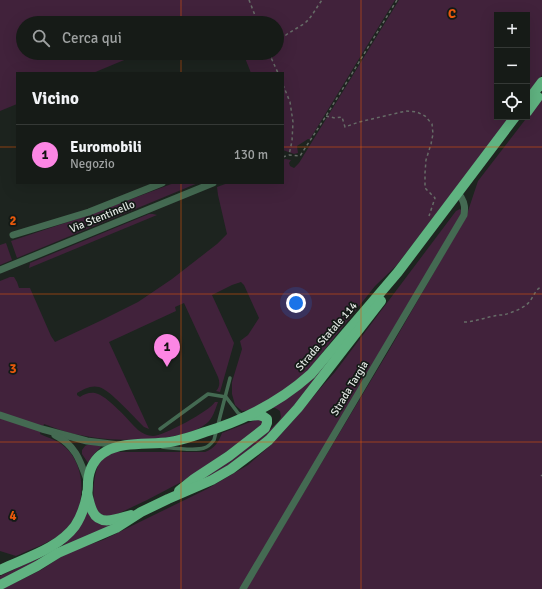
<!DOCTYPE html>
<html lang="it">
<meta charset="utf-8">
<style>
body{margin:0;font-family:Signika,sans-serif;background:#232824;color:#f1f3f6}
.controls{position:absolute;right:12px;top:12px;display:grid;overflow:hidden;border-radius:0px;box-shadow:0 4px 16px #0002}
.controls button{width:36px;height:36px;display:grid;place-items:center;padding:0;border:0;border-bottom:1px solid #353936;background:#161b17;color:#f1f3f6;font:20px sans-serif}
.you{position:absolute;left:296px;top:303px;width:14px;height:14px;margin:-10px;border:3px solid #fff;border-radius:50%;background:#1a73e8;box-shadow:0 0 0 6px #1a73e833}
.badge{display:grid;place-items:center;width:26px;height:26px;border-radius:50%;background:#fc86e4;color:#111;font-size:13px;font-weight:700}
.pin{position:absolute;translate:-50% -33px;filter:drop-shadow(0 1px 2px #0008)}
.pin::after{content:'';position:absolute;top:21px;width:14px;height:12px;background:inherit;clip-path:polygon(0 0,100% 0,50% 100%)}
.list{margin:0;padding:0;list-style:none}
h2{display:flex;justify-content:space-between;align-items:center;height:52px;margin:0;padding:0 16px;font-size:17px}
h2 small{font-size:13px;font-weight:400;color:#9ea1a1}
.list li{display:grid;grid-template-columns:26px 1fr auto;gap:12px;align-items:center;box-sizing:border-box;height:60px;padding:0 16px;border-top:1px solid #353936}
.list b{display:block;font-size:15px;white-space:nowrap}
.list p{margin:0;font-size:13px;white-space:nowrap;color:#9ea1a1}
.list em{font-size:13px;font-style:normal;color:#9ea1a1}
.icon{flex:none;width:22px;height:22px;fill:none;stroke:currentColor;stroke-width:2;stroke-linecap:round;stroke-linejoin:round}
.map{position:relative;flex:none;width:542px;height:589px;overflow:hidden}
.search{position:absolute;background:#161b17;box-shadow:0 4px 16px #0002;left:16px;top:16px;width:268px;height:44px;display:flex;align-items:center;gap:10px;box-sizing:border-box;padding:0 14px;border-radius:22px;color:#9ea1a1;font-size:15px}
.panel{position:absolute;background:#161b17;box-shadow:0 4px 16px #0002;left:16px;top:72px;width:268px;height:112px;border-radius:0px}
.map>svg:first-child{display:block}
</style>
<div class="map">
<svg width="542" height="589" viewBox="0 0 542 589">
<rect width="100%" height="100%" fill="#1d241f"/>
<!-- green -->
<g fill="#41223b">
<polygon points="0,0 395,0 310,139 308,139 297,146 298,153 294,154 283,150 283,73 251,73 243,53 277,53 277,23 231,23 228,17 214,23 23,23 23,53 141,53 93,73 17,73 17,104 0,111"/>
<path d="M399,0H542V75L527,95V15H497V117H510L406,253L396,266L375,286L311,367L299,381L253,410L242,411L235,405L232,394V382L242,349L240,341L248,335L259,318L244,285L241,282L232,285L212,295L234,343L220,392L216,391C220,387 220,382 218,377L184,303L175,307L176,311L109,342L149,429L144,427C135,418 109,389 99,387C91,385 84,389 77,393V395L80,397C84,394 90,392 95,393C107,395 129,421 138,430C142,433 148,436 153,436C163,436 210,411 215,402H218C215,410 213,418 207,423C184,443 113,442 85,436C71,434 57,429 44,424L40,434C49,438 59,441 65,447C83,463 85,492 77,513C74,520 68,527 62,533C50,543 31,549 16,556L0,551V281L10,277H14L17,282L19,288H30L51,336L55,342L100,321L138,302L172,279L217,244L227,234L218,195L217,187L228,183H283V160L285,159L291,160L289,163L290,166L294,168L299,163Z"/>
<polygon points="542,98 542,589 246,589 388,352 466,217 478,181"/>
<polygon points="174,183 198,183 17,258 11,241 89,215"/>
<polygon points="460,209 462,211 462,213 240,589 2,589 41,570 62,556 77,549 103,540 207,489 248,465 272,444 293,421 324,384 335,372 456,211"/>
<polygon points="149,214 153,214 157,215 29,268 30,263"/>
<polygon points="6,243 12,260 0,265 0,245"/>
<polygon points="329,358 313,385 266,437 229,466 200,481 264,435 279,421 281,417 280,411 277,409 275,408 270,408"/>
<path d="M258,419L262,420L263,424L262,427L187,479L147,500L109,518L97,512C96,508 94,504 94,500C92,491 95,467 101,460C105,457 110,454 115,452H205C215,448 218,443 222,433Z"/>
<polygon points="89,444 101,446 100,448 94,454 88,463 82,454 82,450 85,446"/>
<path d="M87,510C96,520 99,528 114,524L40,558L30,566L0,581V576L60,548L74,534Z"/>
</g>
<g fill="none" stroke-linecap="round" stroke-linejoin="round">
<!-- path -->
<g stroke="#666c67" stroke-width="1.5" stroke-dasharray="3 3" stroke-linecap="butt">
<polyline points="249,0 258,23"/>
<path d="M277,44C284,34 295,30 305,23C312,17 316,8 322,0"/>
<polyline points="269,53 278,73"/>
<polyline points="271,58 272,53"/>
<polyline points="283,85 290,102 293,122 292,141 289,155"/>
<polyline points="326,116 335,118 342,117 345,127 359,122 406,111 417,112 425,116 432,124 433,134 431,144 426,160 425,173 425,188 435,198 429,216"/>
<polyline points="283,157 289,155 300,156 326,116 397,0"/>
<path d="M464,322C474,322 484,318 494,316C497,315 500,315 503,315C511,313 521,309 526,305C534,299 534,289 542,287"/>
<polyline points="541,475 542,476"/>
</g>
<!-- lane -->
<g stroke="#446a52" stroke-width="3.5">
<polyline points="160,429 208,394 226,397 238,413 243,416"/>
<path d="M162,447C172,448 195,451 204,448C208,447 211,444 214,440L230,378"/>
</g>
<!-- street -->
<g stroke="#446a52" stroke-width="7">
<polyline points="13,235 89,212 162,183"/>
<polyline points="0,270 213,183"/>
<polyline points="0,415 42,429 87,441 119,445"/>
<path d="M55,435C75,445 80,460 87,480"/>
<path d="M243,589L464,215C465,208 465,204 461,197"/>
</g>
<!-- primary -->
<g stroke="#60b381" stroke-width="10">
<polyline points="527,102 542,82"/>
<polyline points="527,112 538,97"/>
<path d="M179,491L194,479L229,456L265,428L267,423V419C261,414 257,415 250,416"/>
<path d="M87,493C89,500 90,507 93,512C100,527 119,518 131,515"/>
<path d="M0,570C25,558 58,549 75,526C81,517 85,505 87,495C88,491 88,486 88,482C89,470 93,459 105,452C122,441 150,445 170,442C182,440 194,436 205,432C244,420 280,402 311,374L398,272L515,117"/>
<polyline points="0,585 37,566 58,553 116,528 141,512 168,499 212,480 231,469 255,451 269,440 298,408 381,301"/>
</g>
</g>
<!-- grid -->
<path fill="none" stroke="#e8590c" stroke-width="1" stroke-opacity="0.55" d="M181,0V23M361,0V589M181,53V73M0,147H17M283,147H542M181,183V589M0,294H542M0,442H542"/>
<g text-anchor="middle" stroke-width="3.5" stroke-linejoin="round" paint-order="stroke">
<!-- street labels -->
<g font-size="11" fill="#e3e8e4" stroke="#131a16">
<text transform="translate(102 216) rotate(-22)" y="4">Via Stentinello</text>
<text transform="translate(326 336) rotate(-49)" y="4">Strada Statale 114</text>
<text transform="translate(349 388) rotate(-59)" y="4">Strada Targia</text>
</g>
</g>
<g font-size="13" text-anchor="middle" font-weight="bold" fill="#e8590c" stroke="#131a16" stroke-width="3.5" stroke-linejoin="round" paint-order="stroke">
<text x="452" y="18">C</text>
<text x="13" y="225">2</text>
<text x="13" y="373">3</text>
<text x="13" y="520">4</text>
</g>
</svg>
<div class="controls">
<button>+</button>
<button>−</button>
<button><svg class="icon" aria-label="locate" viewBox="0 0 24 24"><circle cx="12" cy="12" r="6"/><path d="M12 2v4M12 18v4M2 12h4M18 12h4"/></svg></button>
</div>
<div class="you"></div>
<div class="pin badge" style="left:167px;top:367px">1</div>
<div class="search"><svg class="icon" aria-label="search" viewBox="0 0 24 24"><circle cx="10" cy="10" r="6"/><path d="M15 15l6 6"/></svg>Cerca qui</div>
<section class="panel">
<h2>Vicino<small></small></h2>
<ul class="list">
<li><span class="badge">1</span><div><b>Euromobili</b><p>Negozio</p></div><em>130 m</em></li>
</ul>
</section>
</div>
